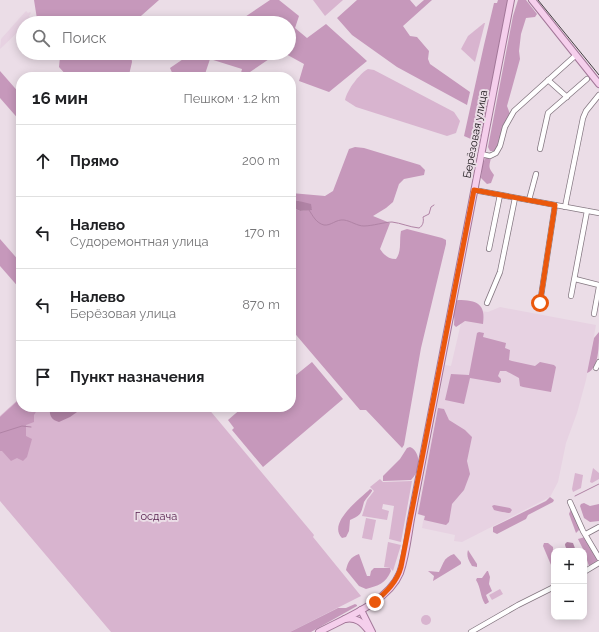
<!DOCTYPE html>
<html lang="ru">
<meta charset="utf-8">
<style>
body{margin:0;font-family:Raleway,sans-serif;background:#f2f2f2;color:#202124}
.controls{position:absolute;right:12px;bottom:12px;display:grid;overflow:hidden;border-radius:8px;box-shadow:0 2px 10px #0003}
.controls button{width:36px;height:36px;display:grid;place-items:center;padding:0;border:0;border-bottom:1px solid #e0e0e0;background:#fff;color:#202124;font:20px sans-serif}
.stop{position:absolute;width:12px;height:12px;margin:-9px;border:3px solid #ea580c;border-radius:50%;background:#fff}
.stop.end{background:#ea580c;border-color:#fff;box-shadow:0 1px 4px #0008}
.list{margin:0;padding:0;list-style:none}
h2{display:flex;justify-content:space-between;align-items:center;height:52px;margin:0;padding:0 16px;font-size:17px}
h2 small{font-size:13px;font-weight:400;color:#757577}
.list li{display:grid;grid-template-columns:26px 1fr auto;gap:12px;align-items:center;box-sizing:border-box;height:72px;padding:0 16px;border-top:1px solid #e0e0e0}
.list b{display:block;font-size:15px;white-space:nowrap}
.list p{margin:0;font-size:13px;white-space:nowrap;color:#757577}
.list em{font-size:13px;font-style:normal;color:#757577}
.icon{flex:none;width:22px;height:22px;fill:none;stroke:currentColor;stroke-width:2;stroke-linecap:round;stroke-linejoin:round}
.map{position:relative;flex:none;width:599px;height:632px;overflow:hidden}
.search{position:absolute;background:#fff;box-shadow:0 2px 10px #0003;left:16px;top:16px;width:280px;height:44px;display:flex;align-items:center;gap:10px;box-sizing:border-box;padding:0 14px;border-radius:22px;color:#757577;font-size:15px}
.panel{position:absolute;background:#fff;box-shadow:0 2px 10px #0003;left:16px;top:72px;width:280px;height:340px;border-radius:16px}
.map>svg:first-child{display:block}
</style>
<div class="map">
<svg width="599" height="632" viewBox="0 0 599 632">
<rect width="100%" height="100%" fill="#ebdde7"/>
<!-- built -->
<g fill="#e7d2e2">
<polygon points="26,11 28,13 30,12 31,13 29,16 31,19 27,23 23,23 23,27 0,49 1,39"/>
<polygon points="465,306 480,311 488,312 500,307 596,325 586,380 577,413 566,443 558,482 550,497 462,542 454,541 455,535 422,528 424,516 417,514 445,365 451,366"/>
</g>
<!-- green -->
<g fill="#d8b4cf">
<polygon points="313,0 343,0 325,16"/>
<polygon points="484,23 485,23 475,62 461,49 468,36"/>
<path d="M368,69L374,70L454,112L460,121L456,133L447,136L356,107L345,100C347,90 359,74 368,69Z"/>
<polygon points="21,397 21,407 207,407 314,535 313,537 361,596 290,632 111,632 0,501 0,416"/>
<polygon points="593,468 599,473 599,479 592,483 590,482"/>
<polygon points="575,473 583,475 581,488 573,492 572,489"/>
<polygon points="380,479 383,482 412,481 401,542 389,539 394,506 383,504 382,509 389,511 387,520 362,516 367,500 374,491 370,487"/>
<polygon points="366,518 376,520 372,540 362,538"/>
<polygon points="388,542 401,545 393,571 390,568 384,567"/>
<polygon points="500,589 503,594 492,600 489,595"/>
<circle cx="426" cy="620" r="5"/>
</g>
<!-- forest -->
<g fill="#c698bb">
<polygon points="34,0 159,0 133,23 36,23 37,19"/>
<polygon points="270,0 279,0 299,16 295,28 307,38 326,24 367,61 329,92 299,81 304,64 284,53 289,53 289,23 236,23"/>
<polygon points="357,0 410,0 416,7 424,0 432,0 403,26 410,36 417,37 429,51 428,59 430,64 470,92 467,105 397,67 352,35 337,18"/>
<polygon points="498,0 508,0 508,5 480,143 464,136 484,45 494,3 497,3"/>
<polygon points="518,0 526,0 537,14 535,17 526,18 521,34 519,51 520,59 507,106 510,114 501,141 495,151 490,151 488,147 513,16"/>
<polygon points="57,53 131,53 132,62 129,75 125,77 68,77 59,67 60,57"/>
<polygon points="192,53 278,53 250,72 249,77 240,77 242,69 210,59 204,77 174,77 170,68"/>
<polygon points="0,71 21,95 21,122 0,98"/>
<path d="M355,147L364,148L420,165L425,170L424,175L404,179L399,184L393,202L386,208L373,216L390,223L380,249C384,255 388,259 396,259C402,251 399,241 401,231L407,229L442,238L446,240V244L421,348L404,445L402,448L366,410H360L291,329V207L300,211L312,209L299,201L291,199V193L325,196L333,191L349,149Z"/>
<path d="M486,157L491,158C489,167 488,167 494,175L491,183L487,184L481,178L482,165Z"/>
<polygon points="0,239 21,263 21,290 0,266"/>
<path d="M458,300C477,300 486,304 483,324L465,321L456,327L454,325C455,317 453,310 454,302Z"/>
<polygon points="479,332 484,333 483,337 506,343 505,348 510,350 509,360 512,361 535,366 540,362 554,365 556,367 551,392 523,387 520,386 519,378 506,371 500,371 498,376 501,379 501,382 499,383 470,378 464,404 445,400 451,374 469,375 477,333"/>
<path d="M599,332C599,345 599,369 587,373L594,338Z"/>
<polygon points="312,362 343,399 263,467 232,430 234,428 228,420 243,407 291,407 291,379"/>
<polygon points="21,398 21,407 39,407 34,415 34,422 26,425 26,436 32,439 27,457 23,461 17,458 11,461 2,451 0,451 0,417"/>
<polygon points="438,408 444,409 449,420 465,430 472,437 467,461 470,474 464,490 452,504 449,522 446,525 424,520 425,516 418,514"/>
<path d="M410,447C422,452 420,472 411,480L383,481V476L400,459L407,448Z"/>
<path d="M370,489L372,490V491C370,495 366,498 364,502C361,513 362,515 350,520L349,531L346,537L342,538C327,523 360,499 370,489Z"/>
<polygon points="550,497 554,500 553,502 528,515 526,519 497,534 493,532 493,527 546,501"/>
<polygon points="584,503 590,506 599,504 599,521 590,522 584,518 580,506 581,504"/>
<path d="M494,505L510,508L512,510L510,513C507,513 498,511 494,510L492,506Z"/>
<polygon points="571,509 580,529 576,533 569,514"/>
<polygon points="585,537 587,539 598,560 591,566 589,566 584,551 578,539"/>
<polygon points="544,543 548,543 553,547 554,572 543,546"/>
<path d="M468,550L477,564V567L472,566C469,561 466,556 468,550Z"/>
<path d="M359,554L367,576H370L371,571L374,568H390L391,571C386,583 378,586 366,589L359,586L346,570C348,562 350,557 359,554Z"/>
<path d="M454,554L461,562V564L433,581L434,576L428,571L439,572C444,563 443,558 454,554Z"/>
<path d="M487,571H488L490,577L489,584L492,591L486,595L489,602L486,604H485C480,596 481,588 476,580L477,578H482Z"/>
<polygon points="355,604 357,605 357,606 311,632 290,632 338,608 346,608"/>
</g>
<!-- water -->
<g fill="#b083a5">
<polygon points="291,199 311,204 312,210 300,211 291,207"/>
<path d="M50,407H84L70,417L59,422C51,420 49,415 50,407Z"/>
<path d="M567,542L573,543L576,551C571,551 565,550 565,544Z"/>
</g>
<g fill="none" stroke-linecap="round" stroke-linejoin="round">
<!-- stream -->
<g stroke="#b083a5" stroke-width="1">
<path d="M309,210C313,216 316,223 324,225C331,226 336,219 344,220C351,221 357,226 364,226C372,226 385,222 392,222C401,223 409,227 419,228C423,226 424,221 423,217L429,214L431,207L434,205"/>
<polyline points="0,433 22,426 31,427"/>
<polyline points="575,496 599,484"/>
</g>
<defs>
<g id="minor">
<polyline points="548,80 567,97"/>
<polyline points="540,149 548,113 587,79"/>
<polyline points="481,154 490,156 496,153 500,146 505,127 514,111 576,55"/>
<polyline points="474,190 599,213"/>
<polyline points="529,200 536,174"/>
<polyline points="565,207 583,118 586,111 599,95"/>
<polyline points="489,249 500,195"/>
<polyline points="575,279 599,285"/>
<polyline points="571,296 587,211"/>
<polyline points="487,303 500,272 515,198"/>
<polyline points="540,303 555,205"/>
<polyline points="594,314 599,287"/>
<polyline points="596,368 599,362"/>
<polyline points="570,502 583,531 599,558"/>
<polyline points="586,534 599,527"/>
<polyline points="584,572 599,563"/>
<polyline points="471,632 518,605 554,587"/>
</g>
<g id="major">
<polyline points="532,0 599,84"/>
<polyline points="361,610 372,632"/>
<path d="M345,619C356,617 362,622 368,630"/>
<path d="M319,632C345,618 388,602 400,573C406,556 408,536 411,519L511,0"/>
</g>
</defs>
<!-- minor casing -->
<use href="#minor" stroke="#847781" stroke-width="6"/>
<!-- major casing -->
<use href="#major" stroke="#a27798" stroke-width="8"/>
<!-- minor -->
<use href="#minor" stroke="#fff" stroke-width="4.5"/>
<!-- major -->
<use href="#major" stroke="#f5cfec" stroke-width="6"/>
<!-- tram -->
<polyline stroke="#443e42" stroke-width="1" points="538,0 599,75"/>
</g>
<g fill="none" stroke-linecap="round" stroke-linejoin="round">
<!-- route -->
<path stroke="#ea580c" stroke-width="5" d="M375,602C386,592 397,582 401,567L474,190L555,205L540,303"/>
</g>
<g text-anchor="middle" stroke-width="4" stroke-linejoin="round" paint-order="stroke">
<!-- street labels -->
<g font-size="11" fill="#141013" stroke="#ebdde7">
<text transform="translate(475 134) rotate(-79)" y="4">Берёзовая улица</text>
</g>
<!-- park labels -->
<g font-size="11" fill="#541d4b" stroke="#ebdde7">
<text x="156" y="520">Госдача</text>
</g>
</g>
</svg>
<div class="controls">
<button>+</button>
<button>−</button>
</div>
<div class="stop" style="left:540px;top:303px"></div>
<div class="stop end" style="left:375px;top:602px"></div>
<div class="search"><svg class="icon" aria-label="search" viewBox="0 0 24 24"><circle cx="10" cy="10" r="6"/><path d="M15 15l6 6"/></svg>Поиск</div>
<section class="panel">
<h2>16 мин<small>Пешком · 1.2 km</small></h2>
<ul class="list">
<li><svg class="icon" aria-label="ahead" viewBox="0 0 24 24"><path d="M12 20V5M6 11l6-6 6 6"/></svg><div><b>Прямо</b></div><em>200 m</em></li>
<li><svg class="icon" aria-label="left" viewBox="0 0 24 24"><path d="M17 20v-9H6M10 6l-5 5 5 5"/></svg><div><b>Налево</b><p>Судоремонтная улица</p></div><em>170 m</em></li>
<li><svg class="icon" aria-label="left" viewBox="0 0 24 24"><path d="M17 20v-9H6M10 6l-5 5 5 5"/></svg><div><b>Налево</b><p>Берёзовая улица</p></div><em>870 m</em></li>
<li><svg class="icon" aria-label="arrive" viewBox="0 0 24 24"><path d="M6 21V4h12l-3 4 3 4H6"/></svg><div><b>Пункт назначения</b></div></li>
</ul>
</section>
</div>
